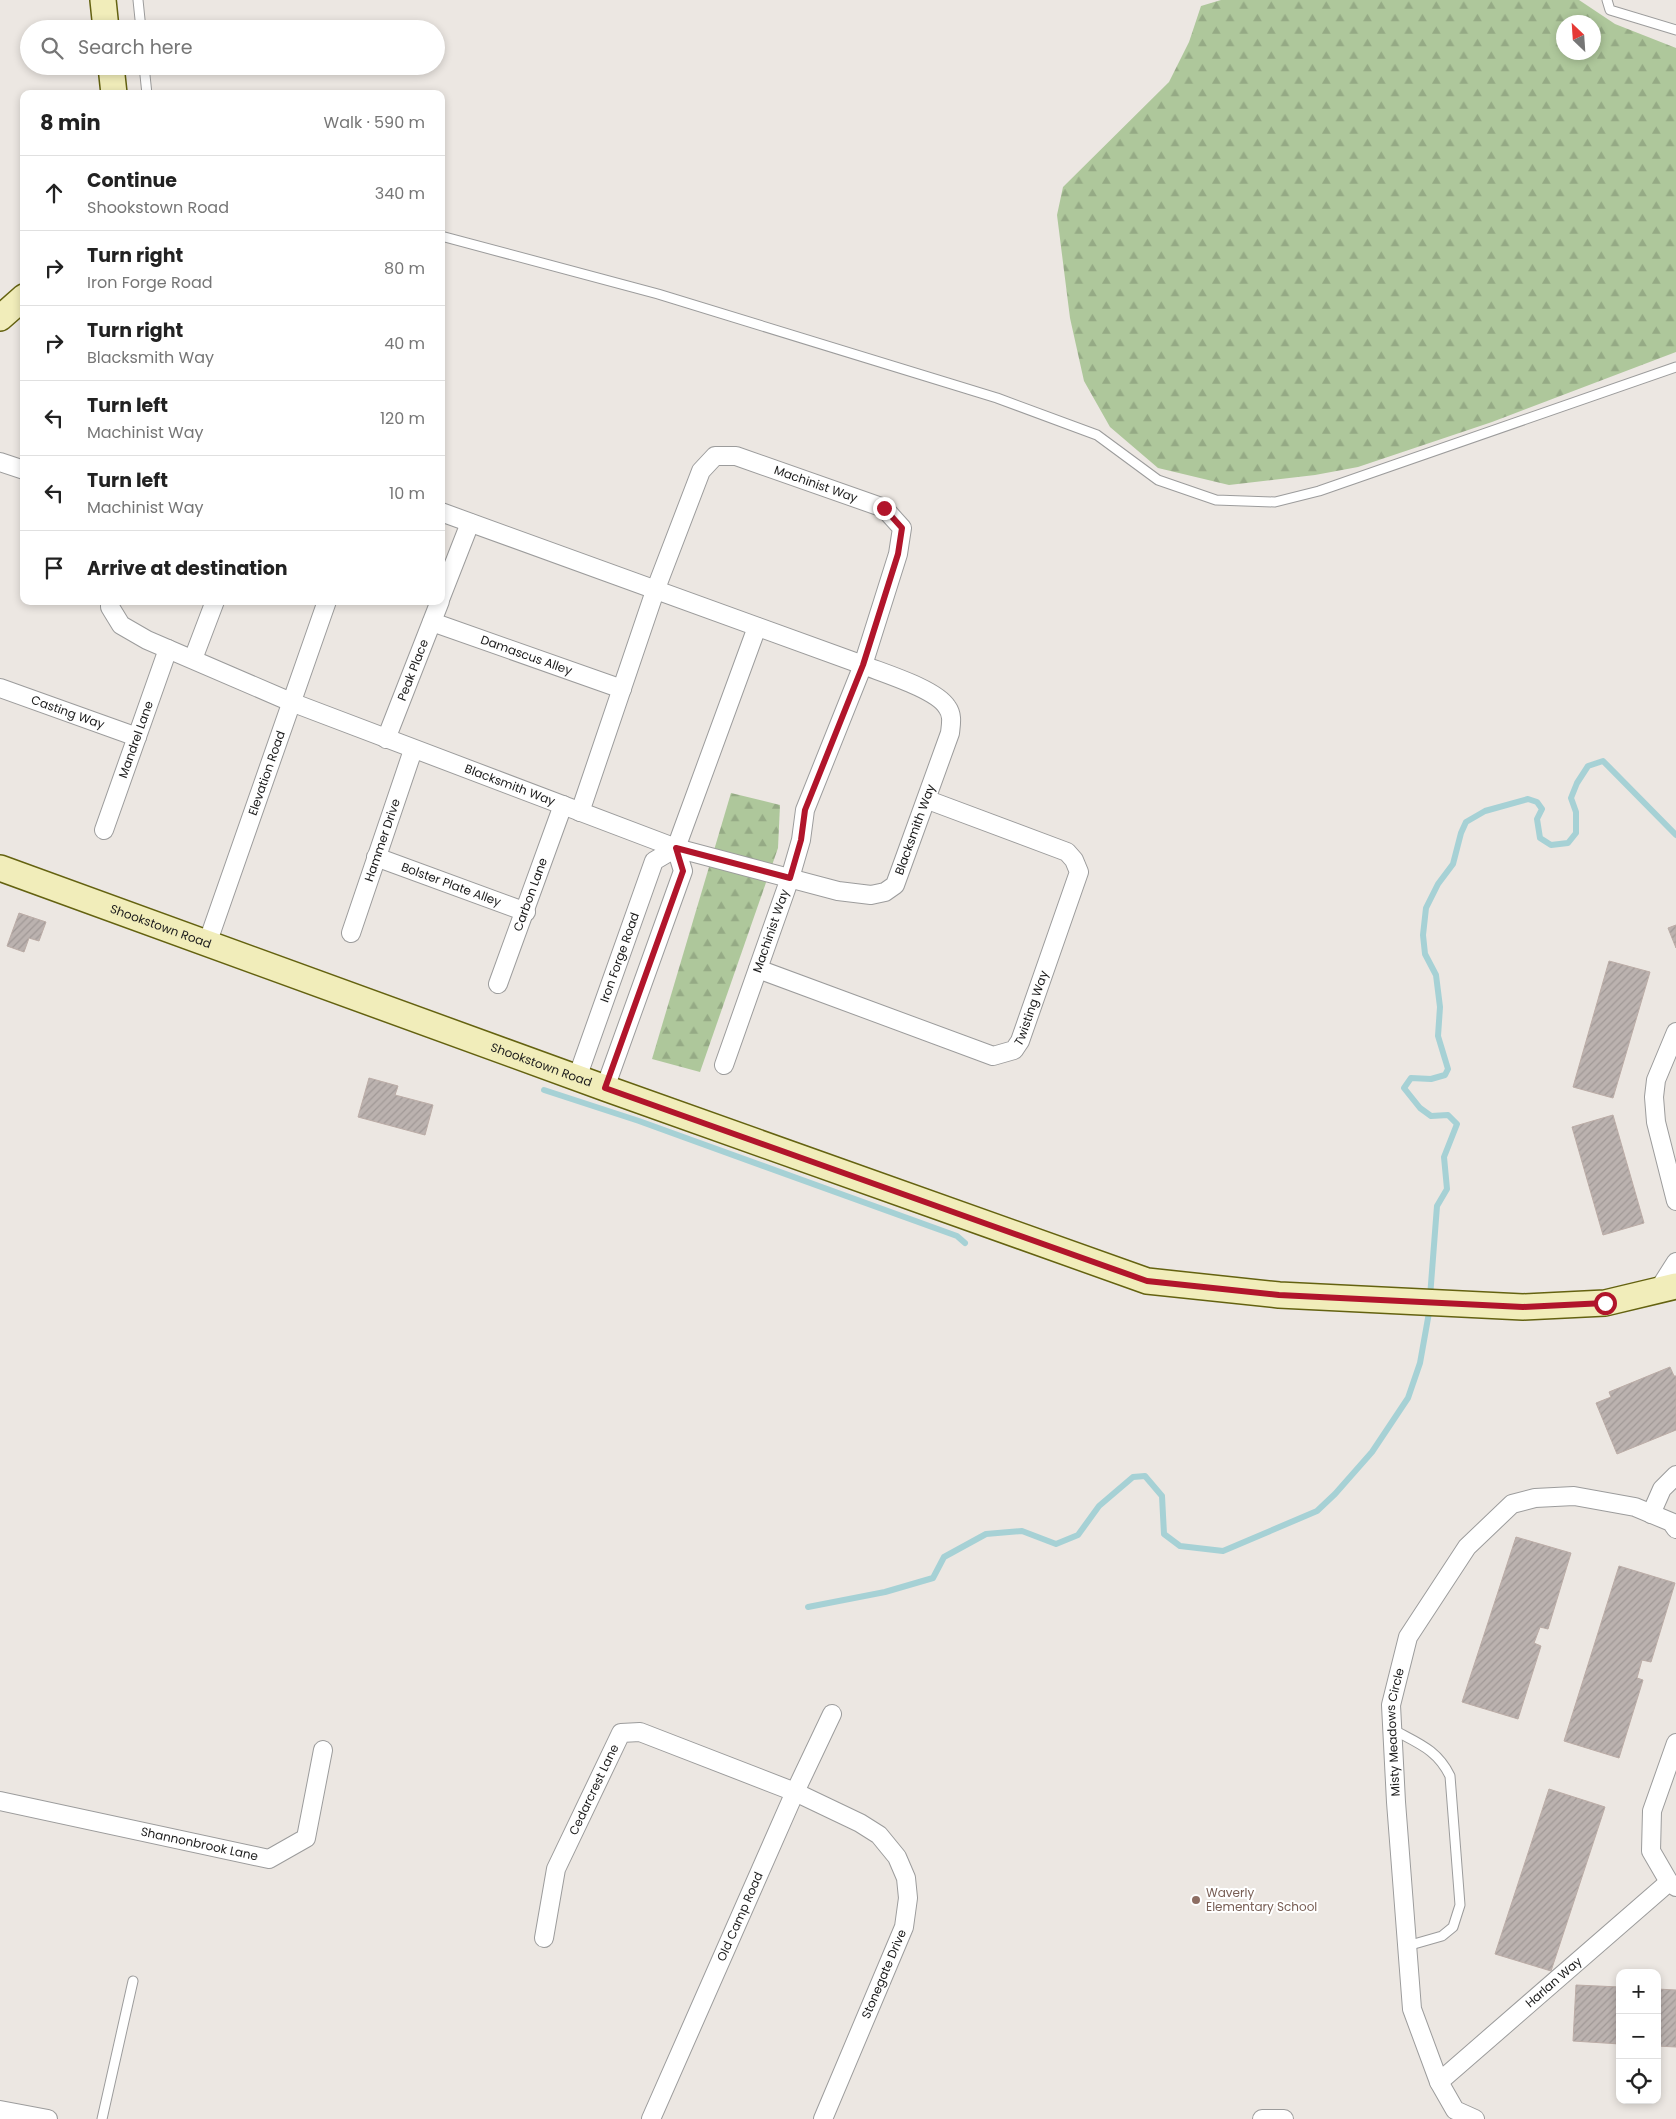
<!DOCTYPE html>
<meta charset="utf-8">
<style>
body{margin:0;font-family:Poppins,sans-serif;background:#f6f6f6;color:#222}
.controls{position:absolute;right:15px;bottom:15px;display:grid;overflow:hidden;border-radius:10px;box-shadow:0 2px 8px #0003}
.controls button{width:45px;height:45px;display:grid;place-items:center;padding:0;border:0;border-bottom:1px solid #e0e0e0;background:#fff;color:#222;font:25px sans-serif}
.compass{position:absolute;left:1556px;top:15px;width:45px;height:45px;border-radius:50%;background:#fff;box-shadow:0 2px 8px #0003;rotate:335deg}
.stop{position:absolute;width:15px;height:15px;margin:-11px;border:4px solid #b1152b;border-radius:50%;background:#fff}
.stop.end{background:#b1152b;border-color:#fff;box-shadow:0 1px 5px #0008}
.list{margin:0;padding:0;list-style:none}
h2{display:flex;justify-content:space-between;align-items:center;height:65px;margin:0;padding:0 20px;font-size:21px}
h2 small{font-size:16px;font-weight:400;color:#767676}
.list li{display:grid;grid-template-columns:32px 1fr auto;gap:15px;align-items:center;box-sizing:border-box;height:75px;padding:0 20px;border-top:1px solid #e0e0e0}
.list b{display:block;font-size:19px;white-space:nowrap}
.list p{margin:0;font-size:16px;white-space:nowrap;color:#767676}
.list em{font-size:16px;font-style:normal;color:#767676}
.icon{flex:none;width:28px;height:28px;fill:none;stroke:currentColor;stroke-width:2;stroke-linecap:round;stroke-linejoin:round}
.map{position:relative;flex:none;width:1676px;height:2119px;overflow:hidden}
.search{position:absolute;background:#fff;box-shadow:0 2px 8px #0003;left:20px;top:20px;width:425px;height:55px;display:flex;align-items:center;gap:12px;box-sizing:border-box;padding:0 18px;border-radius:28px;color:#767676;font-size:19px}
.panel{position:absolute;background:#fff;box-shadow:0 2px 8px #0003;left:20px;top:90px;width:425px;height:515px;border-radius:10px}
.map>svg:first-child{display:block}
</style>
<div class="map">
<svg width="1676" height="2119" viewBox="0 0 1676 2119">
<defs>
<pattern id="forest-firs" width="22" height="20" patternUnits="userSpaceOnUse" patternTransform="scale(1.25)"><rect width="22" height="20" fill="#aec79b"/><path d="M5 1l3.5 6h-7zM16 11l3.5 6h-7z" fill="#95aa85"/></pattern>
<pattern id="building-hatch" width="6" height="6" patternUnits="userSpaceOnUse" patternTransform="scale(1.25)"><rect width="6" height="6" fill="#bbb2af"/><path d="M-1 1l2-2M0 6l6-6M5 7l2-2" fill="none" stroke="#a09896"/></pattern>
</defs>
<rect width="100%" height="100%" fill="#ece7e2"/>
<!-- forest -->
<g fill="url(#forest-firs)" fill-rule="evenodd">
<path d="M1221,0H1579L1615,24L1676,48V352L1492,422L1358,467L1315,475L1229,485L1158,468L1110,427L1084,381L1070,318L1057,215L1063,187L1169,82L1189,42L1201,6ZM1564,22H1594V52H1564Z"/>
<polygon points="731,793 780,805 778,848 700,1072 652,1059"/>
</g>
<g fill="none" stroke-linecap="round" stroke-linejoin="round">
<!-- stream -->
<g stroke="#a6d1d5" stroke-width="6">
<polyline points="544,1090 639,1121 957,1236 965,1243"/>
<polyline points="1430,1297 1437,1206 1447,1189 1444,1157 1457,1124 1448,1115 1431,1116 1420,1108 1404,1088 1411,1078 1431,1079 1445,1075 1448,1069 1438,1036 1440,1007 1436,975 1425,954 1423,935 1426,908 1438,884 1453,864 1461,833 1466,822 1485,811 1528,799 1537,802 1542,809 1537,819 1540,838 1551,845 1568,843 1576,833 1576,812 1571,798 1577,783 1588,766 1603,761 1676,835"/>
<polyline points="808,1607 885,1592 933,1578 944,1557 986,1534 1022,1531 1056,1544 1078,1535 1099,1506 1133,1477 1145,1476 1162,1496 1164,1534 1180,1546 1223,1551 1317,1511 1335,1494 1372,1452 1408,1398 1420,1363 1430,1307"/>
</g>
</g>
<!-- building -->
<g fill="url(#building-hatch)" stroke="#bbaca6">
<polygon points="19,913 46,922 39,941 29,938 24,952 7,946"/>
<polygon points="1676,925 1676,948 1668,928"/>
<polygon points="1609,961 1650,972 1613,1098 1573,1087"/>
<polygon points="369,1078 398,1086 395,1095 433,1105 425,1135 358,1117"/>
<polygon points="1613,1115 1644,1223 1603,1235 1572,1127"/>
<polygon points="1670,1367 1674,1376 1676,1376 1676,1430 1617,1454 1596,1403 1611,1397 1609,1392"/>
<polygon points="1516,1537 1571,1553 1548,1629 1540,1627 1534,1643 1541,1646 1518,1719 1462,1702"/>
<polygon points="1619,1566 1675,1583 1651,1662 1642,1660 1637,1678 1643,1680 1619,1758 1564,1741"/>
<polygon points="1549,1789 1605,1807 1551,1971 1495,1954"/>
<polygon points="1576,1985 1620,1987 1620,2044 1573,2041"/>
<polygon points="1657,1989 1676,1990 1676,2047 1657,2046"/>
</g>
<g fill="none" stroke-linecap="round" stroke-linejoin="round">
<defs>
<g id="lane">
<polyline points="138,0 141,29"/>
<polyline points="1607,0 1610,10 1676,30"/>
<polyline points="144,66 147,94"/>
<polyline points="441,236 658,294 997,398 1097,435 1158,480 1216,500 1275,502 1319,491 1676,367"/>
<path d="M1392,1729C1417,1743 1437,1749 1450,1776L1460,1905L1453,1927L1442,1936L1407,1946"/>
<polyline points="102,2119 133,1981"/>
</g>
<g id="street">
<polyline points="0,462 24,470"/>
<polyline points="441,597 470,523"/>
<path id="s1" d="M110,601V607L121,625L147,640L291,702L676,848L838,891L871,895L885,892L895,885L950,733C951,724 953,715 947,707C936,689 883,673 863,665L441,512"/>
<path id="s2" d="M432,622L622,689"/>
<polyline points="193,659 215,601"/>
<path id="s3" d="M0,688L137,737"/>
<path id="s4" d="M386,739L440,601"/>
<path id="s5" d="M580,812L655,591L701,471L715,456H736L884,508L902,528L898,554L863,665L805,810L801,840L790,878L724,1065"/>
<path id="s6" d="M104,830L168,649"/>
<path id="s7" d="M376,857L526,912"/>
<path id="s8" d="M351,933L413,750"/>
<path id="s9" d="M207,944L327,601"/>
<path id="s10" d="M758,969L993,1056L1014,1050L1020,1041L1079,872L1074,860L1067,852L928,800"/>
<path id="s11" d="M498,984L563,805"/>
<polyline points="1676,1032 1656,1080 1654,1097 1656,1122 1676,1201"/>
<path id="s12" d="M577,1078L654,861L676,848"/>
<polyline points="605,1088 683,871 676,848 757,627"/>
<polyline points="1657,1292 1676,1262"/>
<polyline points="1651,1514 1662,1489 1676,1475"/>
<polyline points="1676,1743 1652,1811 1651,1851 1669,1882 1676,1887"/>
<path id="s13" d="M0,1801L269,1859L306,1838L323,1750"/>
<path id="s14" d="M544,1938L556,1869L621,1733L640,1732L795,1792L860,1823L879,1835L897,1857L906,1878L908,1898L904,1927L823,2119"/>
<path id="s15" d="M1439,2082L1669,1882"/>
<polyline points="0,2110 48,2119"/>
<path id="s16" d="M651,2119L795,1792L832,1714"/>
<polyline points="1262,2119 1284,2119"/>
<path id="s17" d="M1475,2119L1455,2110L1439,2082L1412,2009L1396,1802L1391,1705L1408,1637L1467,1547L1512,1504L1535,1498L1574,1496L1635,1507L1671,1522L1676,1529"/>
</g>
<g id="secondary">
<polyline points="103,0 106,29"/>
<polyline points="111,66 114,94"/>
<polyline points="0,318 24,297"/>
<path id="s18" d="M0,868L605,1088L1147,1281L1279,1295L1523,1307L1605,1303L1676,1286"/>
</g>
</defs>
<!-- lane casing -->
<use href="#lane" stroke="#9c9c9c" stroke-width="11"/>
<!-- street casing -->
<use href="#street" stroke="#9c9c9c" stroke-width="20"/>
<!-- secondary casing -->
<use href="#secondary" stroke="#646210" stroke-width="28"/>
<!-- lane -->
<use href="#lane" stroke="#fff" stroke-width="9"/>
<!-- street -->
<use href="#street" stroke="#fff" stroke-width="18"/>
<!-- secondary -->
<use href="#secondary" stroke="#f1edba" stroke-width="25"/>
</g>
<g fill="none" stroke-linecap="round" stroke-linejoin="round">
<!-- route -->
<polyline stroke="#b1152b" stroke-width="6" points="884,508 902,528 898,554 863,665 805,810 801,840 790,878 676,848 683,871 605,1088 1147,1281 1279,1295 1523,1307 1605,1303"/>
</g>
<!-- markers -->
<circle fill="#8d6e63" stroke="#fff" stroke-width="2" cx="1196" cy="1900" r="5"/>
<g text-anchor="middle" stroke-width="4" stroke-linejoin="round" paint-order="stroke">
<!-- street labels -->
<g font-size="12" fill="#1b1b1b" stroke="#fff">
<text dy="4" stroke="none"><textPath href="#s5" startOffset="488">Machinist Way</textPath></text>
<text dy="4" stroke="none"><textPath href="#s2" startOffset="100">Damascus Alley</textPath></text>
<text dy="4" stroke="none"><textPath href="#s4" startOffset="74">Peak Place</textPath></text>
<text dy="4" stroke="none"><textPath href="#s3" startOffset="72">Casting Way</textPath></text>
<text dy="4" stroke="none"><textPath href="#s6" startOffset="96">Mandrel Lane</textPath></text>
<text dy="4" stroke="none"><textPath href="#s9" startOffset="181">Elevation Road</textPath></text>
<text dy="4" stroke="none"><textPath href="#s1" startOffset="448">Blacksmith Way</textPath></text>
<text dy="4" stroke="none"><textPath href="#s1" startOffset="912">Blacksmith Way</textPath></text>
<text dy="4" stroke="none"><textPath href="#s8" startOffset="98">Hammer Drive</textPath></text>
<text dy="4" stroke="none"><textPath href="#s7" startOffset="80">Bolster Plate Alley</textPath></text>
<text dy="4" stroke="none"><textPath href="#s11" startOffset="95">Carbon Lane</textPath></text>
<text dy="4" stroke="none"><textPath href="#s18" startOffset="171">Shookstown Road</textPath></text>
<text transform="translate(771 931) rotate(-71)" y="4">Machinist Way</text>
<text dy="4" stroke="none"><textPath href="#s12" startOffset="128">Iron Forge Road</textPath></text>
<text dy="4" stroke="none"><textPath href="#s10" startOffset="318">Twisting Way</textPath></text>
<text dy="4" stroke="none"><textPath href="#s18" startOffset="576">Shookstown Road</textPath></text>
<text dy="4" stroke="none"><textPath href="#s17" startOffset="410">Misty Meadows Circle</textPath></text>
<text dy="4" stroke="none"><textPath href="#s14" startOffset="158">Cedarcrest Lane</textPath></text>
<text dy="4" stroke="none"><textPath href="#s13" startOffset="204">Shannonbrook Lane</textPath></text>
<text dy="4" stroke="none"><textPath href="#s16" startOffset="221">Old Camp Road</textPath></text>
<text transform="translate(884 1974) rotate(-67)" y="4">Stonegate Drive</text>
<text dy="4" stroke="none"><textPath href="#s15" startOffset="152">Harlan Way</textPath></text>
</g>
<!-- education labels -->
<g font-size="12" fill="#785e54" stroke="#fff" text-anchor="start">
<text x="1206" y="1897">Waverly<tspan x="1206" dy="14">Elementary School</tspan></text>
</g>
</g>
</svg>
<div class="controls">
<button>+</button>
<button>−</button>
<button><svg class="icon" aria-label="locate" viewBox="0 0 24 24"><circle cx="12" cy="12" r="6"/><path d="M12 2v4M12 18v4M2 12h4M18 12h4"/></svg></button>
</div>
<svg class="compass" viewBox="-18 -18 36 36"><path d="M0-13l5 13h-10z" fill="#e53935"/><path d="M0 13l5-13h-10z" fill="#767676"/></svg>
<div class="stop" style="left:1605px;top:1303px"></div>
<div class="stop end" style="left:884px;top:508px"></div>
<div class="search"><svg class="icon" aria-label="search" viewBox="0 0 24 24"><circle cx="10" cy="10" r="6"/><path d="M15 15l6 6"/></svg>Search here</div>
<section class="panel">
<h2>8 min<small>Walk · 590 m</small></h2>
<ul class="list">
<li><svg class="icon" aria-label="ahead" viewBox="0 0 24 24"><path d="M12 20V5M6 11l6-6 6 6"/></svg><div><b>Continue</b><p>Shookstown Road</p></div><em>340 m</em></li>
<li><svg class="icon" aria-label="right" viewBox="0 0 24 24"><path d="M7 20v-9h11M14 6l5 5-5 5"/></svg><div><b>Turn right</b><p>Iron Forge Road</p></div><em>80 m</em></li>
<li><svg class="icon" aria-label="right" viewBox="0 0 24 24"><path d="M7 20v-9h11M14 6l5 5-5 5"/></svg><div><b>Turn right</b><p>Blacksmith Way</p></div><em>40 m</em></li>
<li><svg class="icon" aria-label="left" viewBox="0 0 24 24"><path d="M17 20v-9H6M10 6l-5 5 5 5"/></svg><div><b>Turn left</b><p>Machinist Way</p></div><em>120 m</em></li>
<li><svg class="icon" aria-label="left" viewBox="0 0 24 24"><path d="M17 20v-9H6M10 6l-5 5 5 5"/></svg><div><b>Turn left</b><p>Machinist Way</p></div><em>10 m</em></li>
<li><svg class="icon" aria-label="arrive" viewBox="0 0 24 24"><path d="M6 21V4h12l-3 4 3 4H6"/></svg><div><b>Arrive at destination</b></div></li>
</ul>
</section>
</div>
